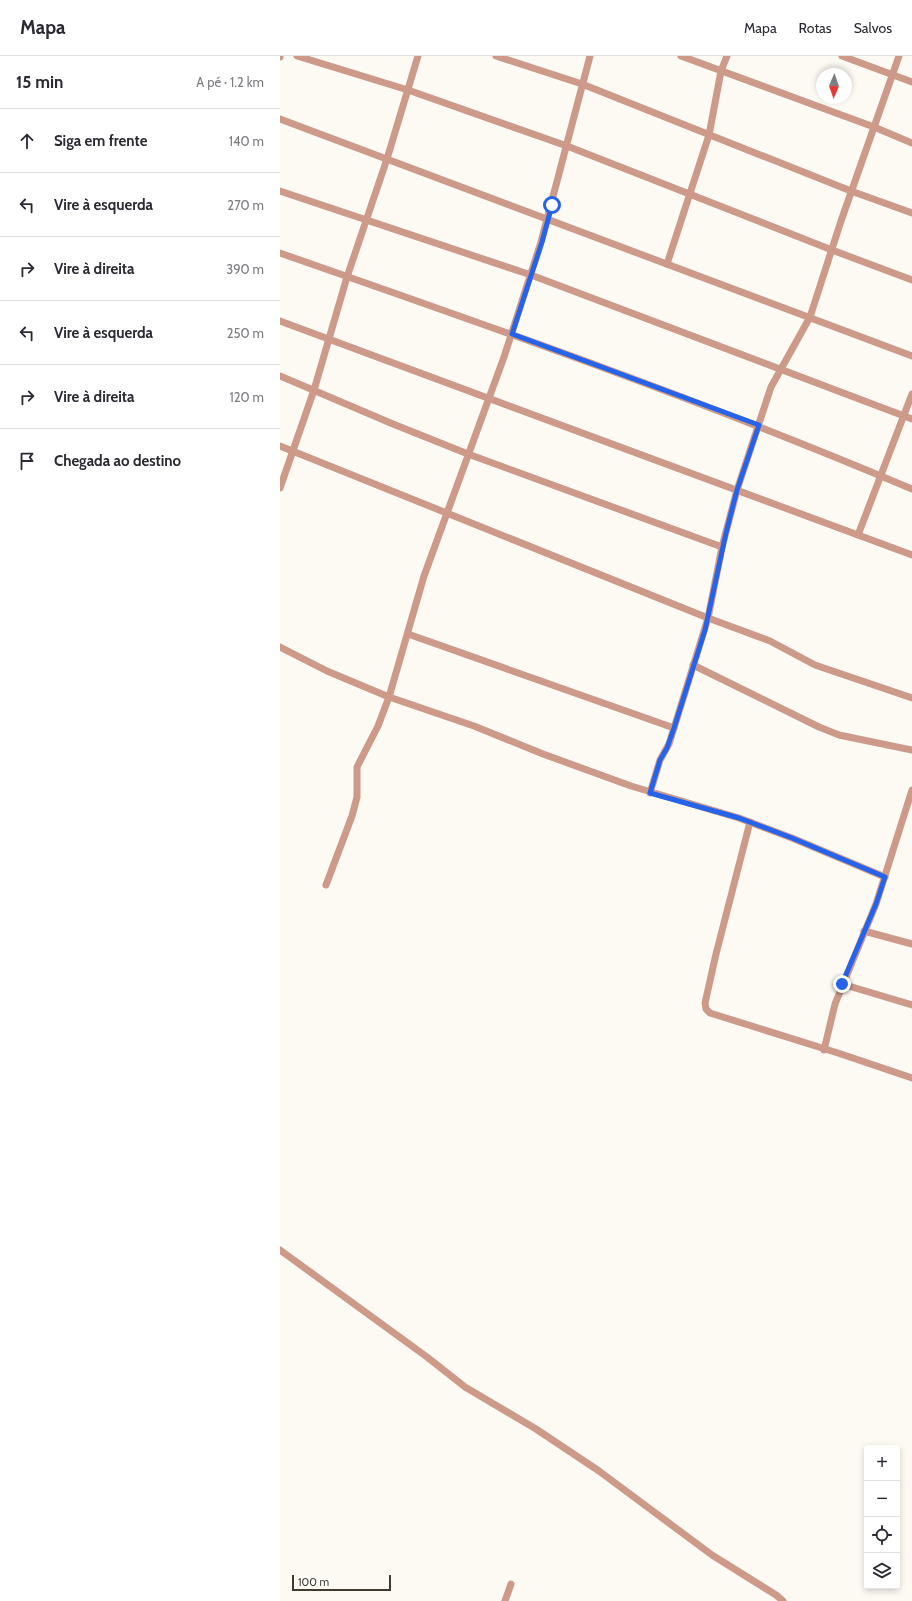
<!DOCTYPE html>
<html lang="pt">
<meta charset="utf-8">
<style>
body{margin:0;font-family:Cabin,sans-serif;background:#f7f7f7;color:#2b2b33}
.controls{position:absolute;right:12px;bottom:12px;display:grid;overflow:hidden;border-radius:4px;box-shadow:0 2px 6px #0003}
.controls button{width:36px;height:36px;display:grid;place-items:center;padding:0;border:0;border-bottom:1px solid #e1e1e2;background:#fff;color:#2b2b33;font:20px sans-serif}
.compass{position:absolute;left:536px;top:12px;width:36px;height:36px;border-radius:50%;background:#fff;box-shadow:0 2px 6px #0003;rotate:182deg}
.scale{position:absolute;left:12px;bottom:10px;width:99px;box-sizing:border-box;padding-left:4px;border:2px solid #413a2e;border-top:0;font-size:11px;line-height:14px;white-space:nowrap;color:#413a2e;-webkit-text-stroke:3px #fff;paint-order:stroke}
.stop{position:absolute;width:12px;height:12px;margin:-9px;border:3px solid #2563eb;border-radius:50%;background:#fff}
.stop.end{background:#2563eb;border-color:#fff;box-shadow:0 1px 4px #0008}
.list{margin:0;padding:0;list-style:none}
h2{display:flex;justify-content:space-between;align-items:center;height:52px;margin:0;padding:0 16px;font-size:17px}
h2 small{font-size:13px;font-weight:400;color:#7c7c81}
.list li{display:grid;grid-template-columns:26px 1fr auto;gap:12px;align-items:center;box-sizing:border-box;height:64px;padding:0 16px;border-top:1px solid #e1e1e2}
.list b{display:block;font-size:15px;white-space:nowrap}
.list em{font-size:13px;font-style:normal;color:#7c7c81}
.icon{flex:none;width:22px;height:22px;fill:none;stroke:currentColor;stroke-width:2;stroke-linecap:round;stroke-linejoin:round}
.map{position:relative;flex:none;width:632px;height:1545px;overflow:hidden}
header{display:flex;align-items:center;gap:24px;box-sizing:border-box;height:56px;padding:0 20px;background:#fff;border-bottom:1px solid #e1e1e2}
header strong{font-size:19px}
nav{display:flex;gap:22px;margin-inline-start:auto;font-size:14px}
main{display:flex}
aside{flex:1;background:#fff}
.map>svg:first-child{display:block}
</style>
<header>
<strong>Mapa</strong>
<nav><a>Mapa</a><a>Rotas</a><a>Salvos</a></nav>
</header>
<main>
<aside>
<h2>15 min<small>A pé · 1.2 km</small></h2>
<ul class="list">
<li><svg class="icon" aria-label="ahead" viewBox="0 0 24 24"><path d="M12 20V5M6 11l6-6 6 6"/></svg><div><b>Siga em frente</b></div><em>140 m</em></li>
<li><svg class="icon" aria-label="left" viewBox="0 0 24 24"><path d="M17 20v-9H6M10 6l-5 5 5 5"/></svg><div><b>Vire à esquerda</b></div><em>270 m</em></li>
<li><svg class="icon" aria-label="right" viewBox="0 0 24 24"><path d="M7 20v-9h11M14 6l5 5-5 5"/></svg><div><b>Vire à direita</b></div><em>390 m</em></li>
<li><svg class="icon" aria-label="left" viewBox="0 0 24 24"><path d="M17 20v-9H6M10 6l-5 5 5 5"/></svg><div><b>Vire à esquerda</b></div><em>250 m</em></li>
<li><svg class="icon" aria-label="right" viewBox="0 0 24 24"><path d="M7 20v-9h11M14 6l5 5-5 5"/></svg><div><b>Vire à direita</b></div><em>120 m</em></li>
<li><svg class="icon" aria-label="arrive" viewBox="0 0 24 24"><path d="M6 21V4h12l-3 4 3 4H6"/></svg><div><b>Chegada ao destino</b></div></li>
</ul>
</aside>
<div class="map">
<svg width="632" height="1545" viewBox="0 0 632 1545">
<rect width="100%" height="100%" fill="#fdf9f3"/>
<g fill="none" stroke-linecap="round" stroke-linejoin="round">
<!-- street -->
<g stroke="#cd9a8a" stroke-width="7">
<polyline points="17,0 128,34 287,90 552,194 632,224"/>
<polyline points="216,0 302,28 571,135 632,157"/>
<polyline points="401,0 594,71 632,87"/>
<polyline points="562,0 632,26"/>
<polyline points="0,1 0,0"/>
<polyline points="0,63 632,300"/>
<polyline points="0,135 251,219 632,363"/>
<path d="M0,197C212,271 425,345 632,433"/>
<polyline points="387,208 429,79 441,15 447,0"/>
<polyline points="0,265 632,499"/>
<polyline points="0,320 113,368 188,398 442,491"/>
<polyline points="0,390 428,562 490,585 535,609 632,642"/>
<polyline points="0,432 34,334 67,221 107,103 138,0"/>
<polyline points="578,479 632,338"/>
<polyline points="128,578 394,672"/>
<polyline points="0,591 47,615 109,641 194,670 263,698 351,730 459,762 512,782 605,821"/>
<polyline points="413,609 539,671 559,679 632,694"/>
<polyline points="370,737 380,704 389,688 394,672 428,562 442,491 457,434 491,331 530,261 561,165 619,0"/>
<polyline points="470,766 436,898 425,947 426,953 430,957 558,997 632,1022"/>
<polyline points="46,829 72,760 77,741 77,711 98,670 109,641 144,520 224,301 261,186 310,0"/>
<polyline points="584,875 632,888"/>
<polyline points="562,928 632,949"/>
<polyline points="544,994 555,948 596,848 632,734"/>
<polyline points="0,1194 147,1301 185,1331 256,1373 319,1415 432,1499 496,1539 503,1545"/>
<polyline points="225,1545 231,1528"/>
</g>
</g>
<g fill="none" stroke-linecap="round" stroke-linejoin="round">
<!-- route -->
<polyline stroke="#2563eb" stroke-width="5" points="272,149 262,186 232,278 479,369 457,434 446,477 425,574 394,672 387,692 380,704 370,737 459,762 512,782 605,821 596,848 562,928"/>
</g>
</svg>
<div class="controls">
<button>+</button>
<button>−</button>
<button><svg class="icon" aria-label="locate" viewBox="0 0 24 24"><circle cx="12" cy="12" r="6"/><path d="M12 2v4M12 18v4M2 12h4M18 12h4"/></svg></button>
<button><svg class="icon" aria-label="layers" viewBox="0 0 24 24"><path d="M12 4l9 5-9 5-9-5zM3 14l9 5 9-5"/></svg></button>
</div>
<svg class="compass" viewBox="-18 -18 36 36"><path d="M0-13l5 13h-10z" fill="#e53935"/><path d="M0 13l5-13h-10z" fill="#7c7c81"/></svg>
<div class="scale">100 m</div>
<div class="stop" style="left:272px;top:149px"></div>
<div class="stop end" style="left:562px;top:928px"></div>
</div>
</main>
